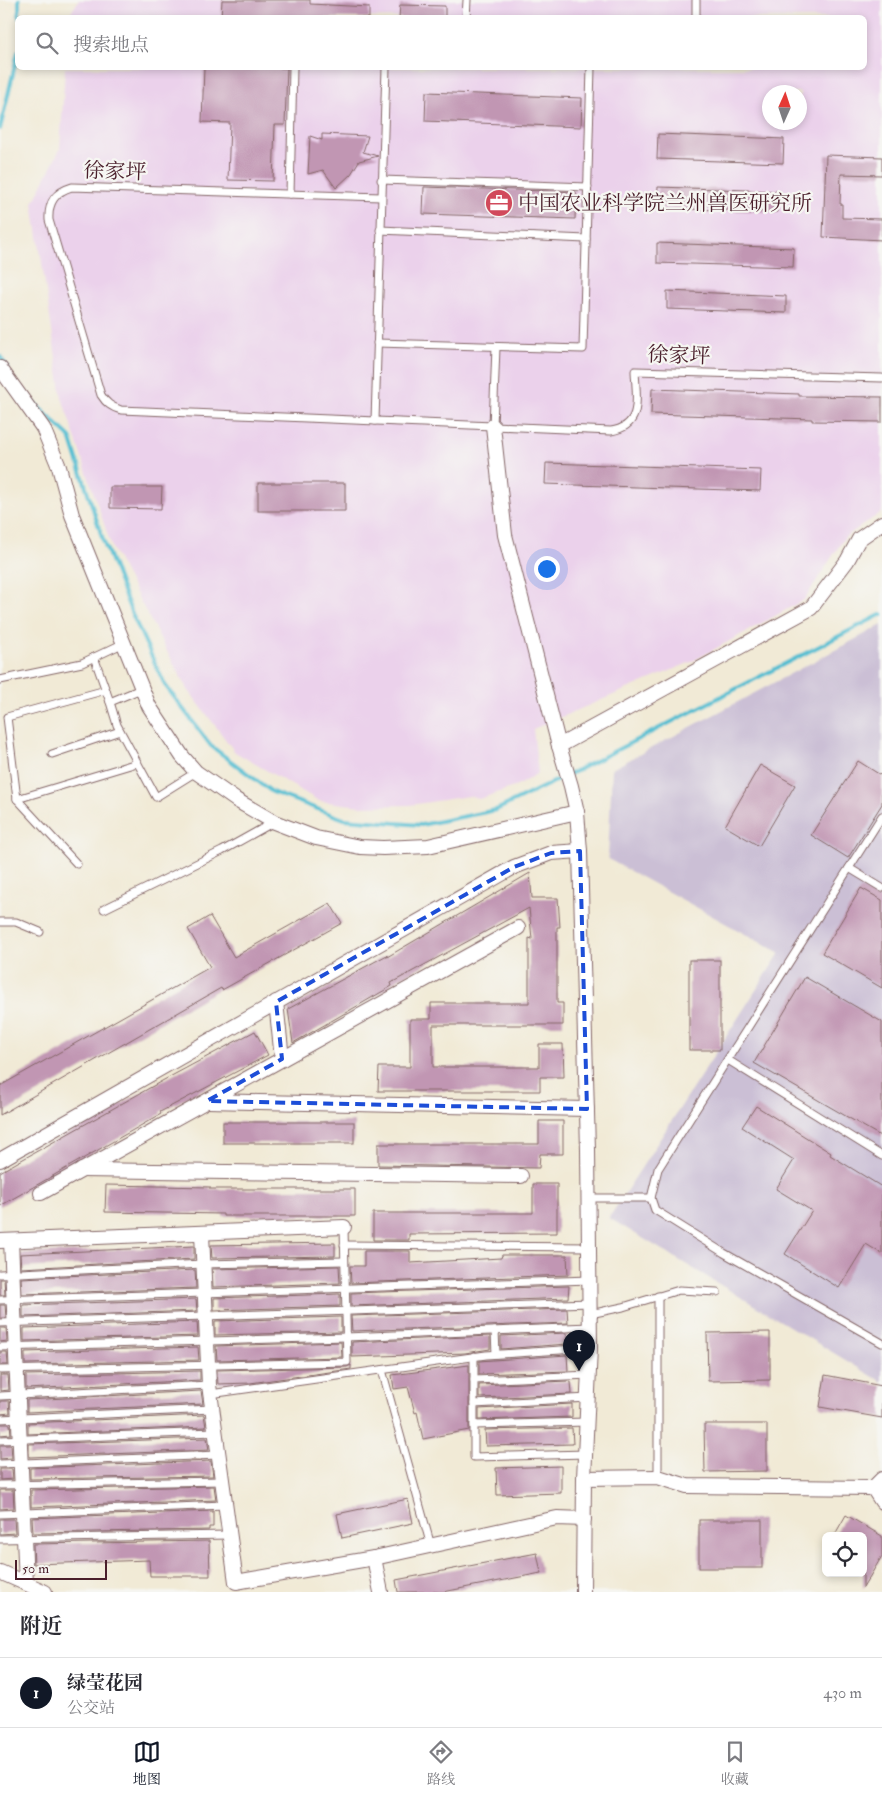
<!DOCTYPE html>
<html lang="zh">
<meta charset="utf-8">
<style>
body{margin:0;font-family:"IM FELL Double Pica","Noto Serif SC",serif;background:#f2f2f3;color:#2b2b33}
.controls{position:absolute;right:15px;bottom:15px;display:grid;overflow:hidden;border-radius:8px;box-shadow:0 2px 8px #0003}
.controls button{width:45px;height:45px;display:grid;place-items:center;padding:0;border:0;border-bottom:1px solid #e1e1e2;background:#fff;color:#2b2b33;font:25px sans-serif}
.compass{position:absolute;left:762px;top:85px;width:45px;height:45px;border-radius:50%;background:#fff;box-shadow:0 2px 8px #0003;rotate:3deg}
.scale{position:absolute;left:15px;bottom:12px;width:92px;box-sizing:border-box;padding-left:5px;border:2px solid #4a1f2b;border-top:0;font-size:14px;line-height:18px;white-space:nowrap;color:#4a1f2b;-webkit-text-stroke:4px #f6f6f2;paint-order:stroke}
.you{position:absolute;left:546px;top:568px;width:18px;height:18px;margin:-12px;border:4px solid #fff;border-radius:50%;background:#1a73e8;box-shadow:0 0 0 8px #1a73e833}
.badge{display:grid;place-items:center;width:32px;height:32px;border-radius:50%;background:#111827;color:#fff;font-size:16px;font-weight:700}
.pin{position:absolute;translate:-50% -41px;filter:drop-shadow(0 1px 2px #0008)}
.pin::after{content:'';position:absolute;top:26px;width:18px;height:15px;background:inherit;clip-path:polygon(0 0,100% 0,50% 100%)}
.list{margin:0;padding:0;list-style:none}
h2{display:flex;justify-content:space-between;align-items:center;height:65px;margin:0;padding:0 20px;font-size:21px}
h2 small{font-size:16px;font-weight:400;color:#7c7c81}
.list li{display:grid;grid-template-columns:32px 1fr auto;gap:15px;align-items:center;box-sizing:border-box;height:70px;padding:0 20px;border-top:1px solid #e1e1e2}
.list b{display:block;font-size:19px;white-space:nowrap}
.list p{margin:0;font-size:16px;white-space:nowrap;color:#7c7c81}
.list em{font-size:16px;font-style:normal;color:#7c7c81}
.icon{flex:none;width:28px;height:28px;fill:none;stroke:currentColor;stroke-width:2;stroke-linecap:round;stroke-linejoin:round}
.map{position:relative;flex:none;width:882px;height:1592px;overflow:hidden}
.search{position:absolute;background:#fff;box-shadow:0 2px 8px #0003;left:15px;right:15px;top:15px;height:55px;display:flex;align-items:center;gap:12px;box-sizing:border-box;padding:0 18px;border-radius:8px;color:#7c7c81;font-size:19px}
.sheet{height:135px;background:#fff}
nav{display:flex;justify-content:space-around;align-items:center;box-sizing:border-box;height:70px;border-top:1px solid #e1e1e2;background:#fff;font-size:14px;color:#7c7c81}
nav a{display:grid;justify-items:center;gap:2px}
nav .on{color:#111827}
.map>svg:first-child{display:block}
</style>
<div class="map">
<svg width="882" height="1592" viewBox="0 0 882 1592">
<rect width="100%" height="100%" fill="#f6f6f2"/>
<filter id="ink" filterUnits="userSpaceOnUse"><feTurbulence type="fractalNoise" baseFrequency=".02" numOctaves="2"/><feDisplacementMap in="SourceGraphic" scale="10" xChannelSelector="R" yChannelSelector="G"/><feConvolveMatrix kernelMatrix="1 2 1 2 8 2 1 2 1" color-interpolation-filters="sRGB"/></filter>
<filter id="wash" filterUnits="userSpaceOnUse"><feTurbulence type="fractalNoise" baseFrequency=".0096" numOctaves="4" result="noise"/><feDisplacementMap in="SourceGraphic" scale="20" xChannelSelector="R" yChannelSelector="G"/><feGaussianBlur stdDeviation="1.12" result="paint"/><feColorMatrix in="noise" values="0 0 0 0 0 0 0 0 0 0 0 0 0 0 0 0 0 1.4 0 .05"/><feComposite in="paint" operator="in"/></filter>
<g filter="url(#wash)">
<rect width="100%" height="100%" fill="#f1ead6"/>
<!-- built -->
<path fill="#ebd1eb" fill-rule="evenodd" d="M79,0H882V512L845,537L804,600L691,662L533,729L538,773L517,786L479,799L469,796L410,805L361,806L319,801L235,752L186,687L112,548L62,398L33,203L60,149L65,68H864V18L68,17ZM770,92H800V122H770Z"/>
<!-- industrial -->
<polygon fill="#cbbfd5" points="882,625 882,1382 609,1218 780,953 608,859 612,769"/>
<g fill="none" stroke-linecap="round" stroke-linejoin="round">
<!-- stream -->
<g stroke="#54bed1" stroke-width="4">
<polyline points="19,0 19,18"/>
<polyline points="0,129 18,52"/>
<polyline points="0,356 7,367"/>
<polyline points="28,397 70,437 103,540 132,614 165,685 211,746 272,792 344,819 421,825 496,810 564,777"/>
<polyline points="570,774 882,614"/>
</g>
</g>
<g id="blocks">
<!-- building -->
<g fill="#c196b3">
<polygon points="222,0 310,0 310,4 369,7 369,18 221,18"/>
<polygon points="400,5 445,6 445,18 399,18"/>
<polygon points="204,68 287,68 285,125 275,125 273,181 228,180 230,123 202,122"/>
<polygon points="426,92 582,98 581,127 425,121"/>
<polygon points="322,134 368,136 363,152 378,156 359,161 351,174 336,188 323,170 308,174 310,136 322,140"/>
<polygon points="658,134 784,139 783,163 657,159"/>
<polygon points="826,155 882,157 882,175 841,174 840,204 842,204 842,218 882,219 882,240 823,237"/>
<polygon points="424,187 576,192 575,219 423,214"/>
<polygon points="658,187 777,191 777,212 657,208"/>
<polygon points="657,243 794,248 793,267 657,263"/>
<polygon points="667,291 786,296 786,313 667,309"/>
<polygon points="652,389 799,394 799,396 882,397 882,422 812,421 812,419 651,414"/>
<polygon points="546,463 761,470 760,491 545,484"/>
<rect x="258" y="483" width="87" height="28"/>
<polygon points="110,487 162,487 161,509 110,508"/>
<polygon points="858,761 882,776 882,804 848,858 811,835"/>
<polygon points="760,765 795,785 759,846 725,826"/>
<polygon points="530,873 532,898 558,898 560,927 557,927 557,1003 563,1003 563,1025 433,1025 433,1067 539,1067 539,1044 563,1044 564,1077 540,1077 540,1091 378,1091 379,1067 410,1067 410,1019 431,1019 431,1003 529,1003 529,938 532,939 529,908 391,983 392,986 293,1043 288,1009 387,955 387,957"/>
<polygon points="861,888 882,900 882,988 822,953"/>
<polygon points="330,903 342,923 222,990 221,988 0,1115 0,1086 210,967 188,929 210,916 234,957"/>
<rect x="689" y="960" width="31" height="90"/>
<polygon points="805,977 882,1022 882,1137 754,1063"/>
<polygon points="255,1031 268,1055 160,1112 161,1114 0,1206 0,1172 162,1081"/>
<polygon points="756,1106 831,1153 830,1155 882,1187 882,1254 866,1244 839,1288 785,1254 812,1211 776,1189 794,1160 742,1127"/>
<polygon points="539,1121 563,1121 563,1154 540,1154 539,1168 378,1165 378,1144 539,1144"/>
<rect x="223" y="1122" width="131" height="21"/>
<polygon points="533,1184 557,1184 557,1233 409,1234 409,1240 373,1240 373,1213 533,1213"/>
<polygon points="106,1185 210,1187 210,1189 355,1189 355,1216 223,1216 223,1214 105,1212"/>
<polygon points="335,1243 335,1256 212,1258 211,1245"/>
<polygon points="194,1246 194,1259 21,1268 20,1254"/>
<polygon points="364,1251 410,1251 410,1263 501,1258 502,1255 567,1255 568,1275 351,1283 350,1266 364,1266"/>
<polygon points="339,1266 340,1283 213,1287 212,1269"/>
<polygon points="195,1270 196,1288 22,1294 21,1278"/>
<polygon points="0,1279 4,1279 5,1295 0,1295"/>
<polygon points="569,1286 568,1298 351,1306 351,1293"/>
<polygon points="340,1294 340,1306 214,1310 214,1298"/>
<polygon points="196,1299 197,1311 23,1317 23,1305"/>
<polygon points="0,1305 5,1305 6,1318 0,1318"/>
<polygon points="567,1309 568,1323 352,1331 351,1316"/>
<polygon points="341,1317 341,1332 215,1335 215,1321"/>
<polygon points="197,1322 198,1336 24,1341 24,1328"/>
<polygon points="0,1328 6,1328 7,1341 0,1342"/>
<polygon points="770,1332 770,1380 708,1381 707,1333"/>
<polygon points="567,1333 567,1344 501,1349 501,1336"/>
<polygon points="490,1336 490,1349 465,1353 352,1357 352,1342"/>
<polygon points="341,1342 342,1357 217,1360 216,1346"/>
<polygon points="198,1347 199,1360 25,1364 25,1352"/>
<polygon points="0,1352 7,1352 8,1365 0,1365"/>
<polygon points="567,1355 568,1371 479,1374 479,1361"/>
<polygon points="351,1365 351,1369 250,1383 218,1384 217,1370 347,1367"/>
<polygon points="469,1365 469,1430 423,1439 417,1412 415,1413 408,1387 394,1389 392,1375"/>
<polygon points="200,1371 200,1380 26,1389 26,1375"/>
<polygon points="0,1375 8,1375 9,1390 0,1391"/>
<polygon points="825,1375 882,1386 882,1418 820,1407"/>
<polygon points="568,1381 571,1382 572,1394 479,1398 479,1385"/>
<polygon points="201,1391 203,1404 27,1412 27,1400"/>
<polygon points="0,1401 9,1401 10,1413 0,1414"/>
<polygon points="572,1404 572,1417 479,1420 479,1409"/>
<polygon points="204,1415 206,1427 28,1434 28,1423"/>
<polygon points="0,1424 10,1424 11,1434 0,1435"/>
<polygon points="704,1424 767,1424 767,1471 705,1472"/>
<polygon points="572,1428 573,1444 486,1446 485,1430"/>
<polygon points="207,1438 209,1450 29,1457 29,1444"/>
<polygon points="0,1445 11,1445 12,1458 0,1459"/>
<polygon points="211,1461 213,1476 30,1479 30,1468"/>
<polygon points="561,1466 561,1493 497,1495 496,1468"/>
<polygon points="0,1469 12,1469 13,1479 0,1480"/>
<polygon points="214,1486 216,1500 31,1507 31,1490"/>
<polygon points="0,1490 13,1490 14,1508 0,1509"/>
<polygon points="408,1499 413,1523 342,1538 337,1514"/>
<polygon points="213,1511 213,1527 209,1527 209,1530 33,1533 32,1518"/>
<polygon points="846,1515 882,1536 882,1556 863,1588 863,1536 834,1536"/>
<polygon points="0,1519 14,1519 15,1533 0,1534"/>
<rect x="699" y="1520" width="63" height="48"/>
<polygon points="209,1541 210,1576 150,1576 149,1560 34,1564 33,1544"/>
<polygon points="537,1553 541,1573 443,1592 398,1592 396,1580"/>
</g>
</g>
</g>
<g filter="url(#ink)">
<use href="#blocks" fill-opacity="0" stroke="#846667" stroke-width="1"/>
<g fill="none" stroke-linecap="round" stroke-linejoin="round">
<defs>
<g id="service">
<polyline points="466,18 467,0"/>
<polyline points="696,18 696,0"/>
<polyline points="381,180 588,187"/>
<polyline points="290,194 293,68"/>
<path d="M381,197L72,187C55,192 48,202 49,220L101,395C106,403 111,407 121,410L611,431C644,426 636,396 635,371L882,378"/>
<polyline points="380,230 586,239"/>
<polyline points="377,343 583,349 591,68"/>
<polyline points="375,421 386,68"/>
<polyline points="493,426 496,347"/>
<polyline points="94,657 110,702"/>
<polyline points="0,680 82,663 124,643"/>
<polyline points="141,689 110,702 117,725 156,797 196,772"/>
<polyline points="52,754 120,731"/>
<polyline points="17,799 137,763"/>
<polyline points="882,816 658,1169 651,1198 655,1210 724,1253 882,1343"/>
<polyline points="77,864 17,799 7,717 106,690"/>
<polyline points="849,868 882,888"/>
<polyline points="104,909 222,851 274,822"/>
<polyline points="0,922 16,922 40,932"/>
<polyline points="728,1060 882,1156"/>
<polyline points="588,1198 651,1198"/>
<polyline points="344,1245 589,1247"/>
<polyline points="0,1274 203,1264 344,1261"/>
<polyline points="658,1296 658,1477"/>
<polyline points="0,1300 590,1280"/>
<polyline points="590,1314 623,1307 679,1290 717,1292"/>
<polyline points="0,1323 590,1303"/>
<polyline points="495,1331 496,1354"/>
<polyline points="0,1347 346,1337 590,1327"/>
<polyline points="474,1356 474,1457 586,1454"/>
<polyline points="0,1370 347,1362 344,1227"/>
<polyline points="382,1370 431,1546"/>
<polyline points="474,1380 590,1375"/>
<polyline points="210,1394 486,1355 590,1348"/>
<polyline points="0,1396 209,1385"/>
<polyline points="474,1404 589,1398"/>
<polyline points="0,1419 212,1409"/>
<polyline points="474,1425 587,1422"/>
<polyline points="0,1440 215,1432"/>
<polyline points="0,1464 218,1455"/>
<polyline points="0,1485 222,1481"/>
<polyline points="0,1514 225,1505"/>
<polyline points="0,1539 229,1535"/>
</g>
<g id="minor">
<polyline points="0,368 43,428 59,467 72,515 149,706 182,756 196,772 236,800 274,822 316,838 360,847 383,848 428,846 577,812"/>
<polyline points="493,426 505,535 559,746 571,786 577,812 580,851 588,1150 590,1348 584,1478 583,1592"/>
<polyline points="559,746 811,608 847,561 859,539 882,523"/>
<polyline points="276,1002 282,1059"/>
<polyline points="208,1101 587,1109"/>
<polyline points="0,1160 514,867 551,853 580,851"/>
<polyline points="82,1170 521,1176"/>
<polyline points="41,1193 518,928"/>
<polyline points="202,1234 209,1385 236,1582 374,1558 557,1518 584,1519"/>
<polyline points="0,1241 344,1227"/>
<polyline points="11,1241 26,1583"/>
<polyline points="584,1478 658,1477 687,1486 873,1488 882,1479"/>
<polyline points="873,1488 882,1502"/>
<polyline points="374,1558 381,1592"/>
<polyline points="0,1572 45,1592"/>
</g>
</defs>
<!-- service casing -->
<use href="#service" stroke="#846667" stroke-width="9"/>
<!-- minor casing -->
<use href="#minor" stroke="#846667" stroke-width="16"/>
<!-- service -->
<use href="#service" stroke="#fff" stroke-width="7"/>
<!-- minor -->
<use href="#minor" stroke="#fff" stroke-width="14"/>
</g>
</g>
<!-- marked area -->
<path fill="none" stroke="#1d4ed8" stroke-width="4" stroke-dasharray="10 6" stroke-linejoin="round" d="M580,851L587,1109L207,1101L282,1059L276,1002L514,867L551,853Z"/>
<!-- icons -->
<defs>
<symbol id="office-disc" viewBox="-11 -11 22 22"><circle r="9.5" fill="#d1495b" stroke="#f6f6f2"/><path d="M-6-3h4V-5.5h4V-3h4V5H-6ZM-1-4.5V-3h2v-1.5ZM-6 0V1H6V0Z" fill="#fff"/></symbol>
</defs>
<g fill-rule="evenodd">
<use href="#office-disc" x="483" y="187" width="32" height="32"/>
</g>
<g text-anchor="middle" stroke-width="4.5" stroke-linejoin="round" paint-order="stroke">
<!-- street labels -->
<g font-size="21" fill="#4a1f2b" stroke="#f6f6f2">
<text transform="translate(115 171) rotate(2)" y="7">徐家坪</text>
<text transform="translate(679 355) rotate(2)" y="7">徐家坪</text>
</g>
<!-- poi labels -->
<g font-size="21" fill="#4a1f2b" stroke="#f6f6f2" text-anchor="start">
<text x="518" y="210">中国农业科学院兰州兽医研究所</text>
</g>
</g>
</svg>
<div class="controls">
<button><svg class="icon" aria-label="locate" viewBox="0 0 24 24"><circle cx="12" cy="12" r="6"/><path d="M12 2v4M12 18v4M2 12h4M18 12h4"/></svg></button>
</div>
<svg class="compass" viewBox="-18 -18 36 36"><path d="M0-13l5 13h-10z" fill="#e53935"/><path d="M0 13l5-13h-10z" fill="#7c7c81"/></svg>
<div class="scale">50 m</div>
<div class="you"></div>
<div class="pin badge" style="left:579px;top:1371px">1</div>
<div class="search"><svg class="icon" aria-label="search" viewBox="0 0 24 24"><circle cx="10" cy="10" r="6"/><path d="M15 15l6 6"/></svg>搜索地点</div>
</div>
<section class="sheet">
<h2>附近<small></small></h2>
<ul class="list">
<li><span class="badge">1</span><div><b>绿莹花园</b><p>公交站</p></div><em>430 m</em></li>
</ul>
</section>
<nav>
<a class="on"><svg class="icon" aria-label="map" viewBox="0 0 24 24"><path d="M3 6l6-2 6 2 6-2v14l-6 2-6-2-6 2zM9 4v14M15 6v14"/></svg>地图</a>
<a><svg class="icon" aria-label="directions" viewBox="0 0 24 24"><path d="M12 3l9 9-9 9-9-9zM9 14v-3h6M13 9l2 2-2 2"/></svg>路线</a>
<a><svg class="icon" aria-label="saved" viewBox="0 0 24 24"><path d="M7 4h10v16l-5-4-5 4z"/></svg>收藏</a>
</nav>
